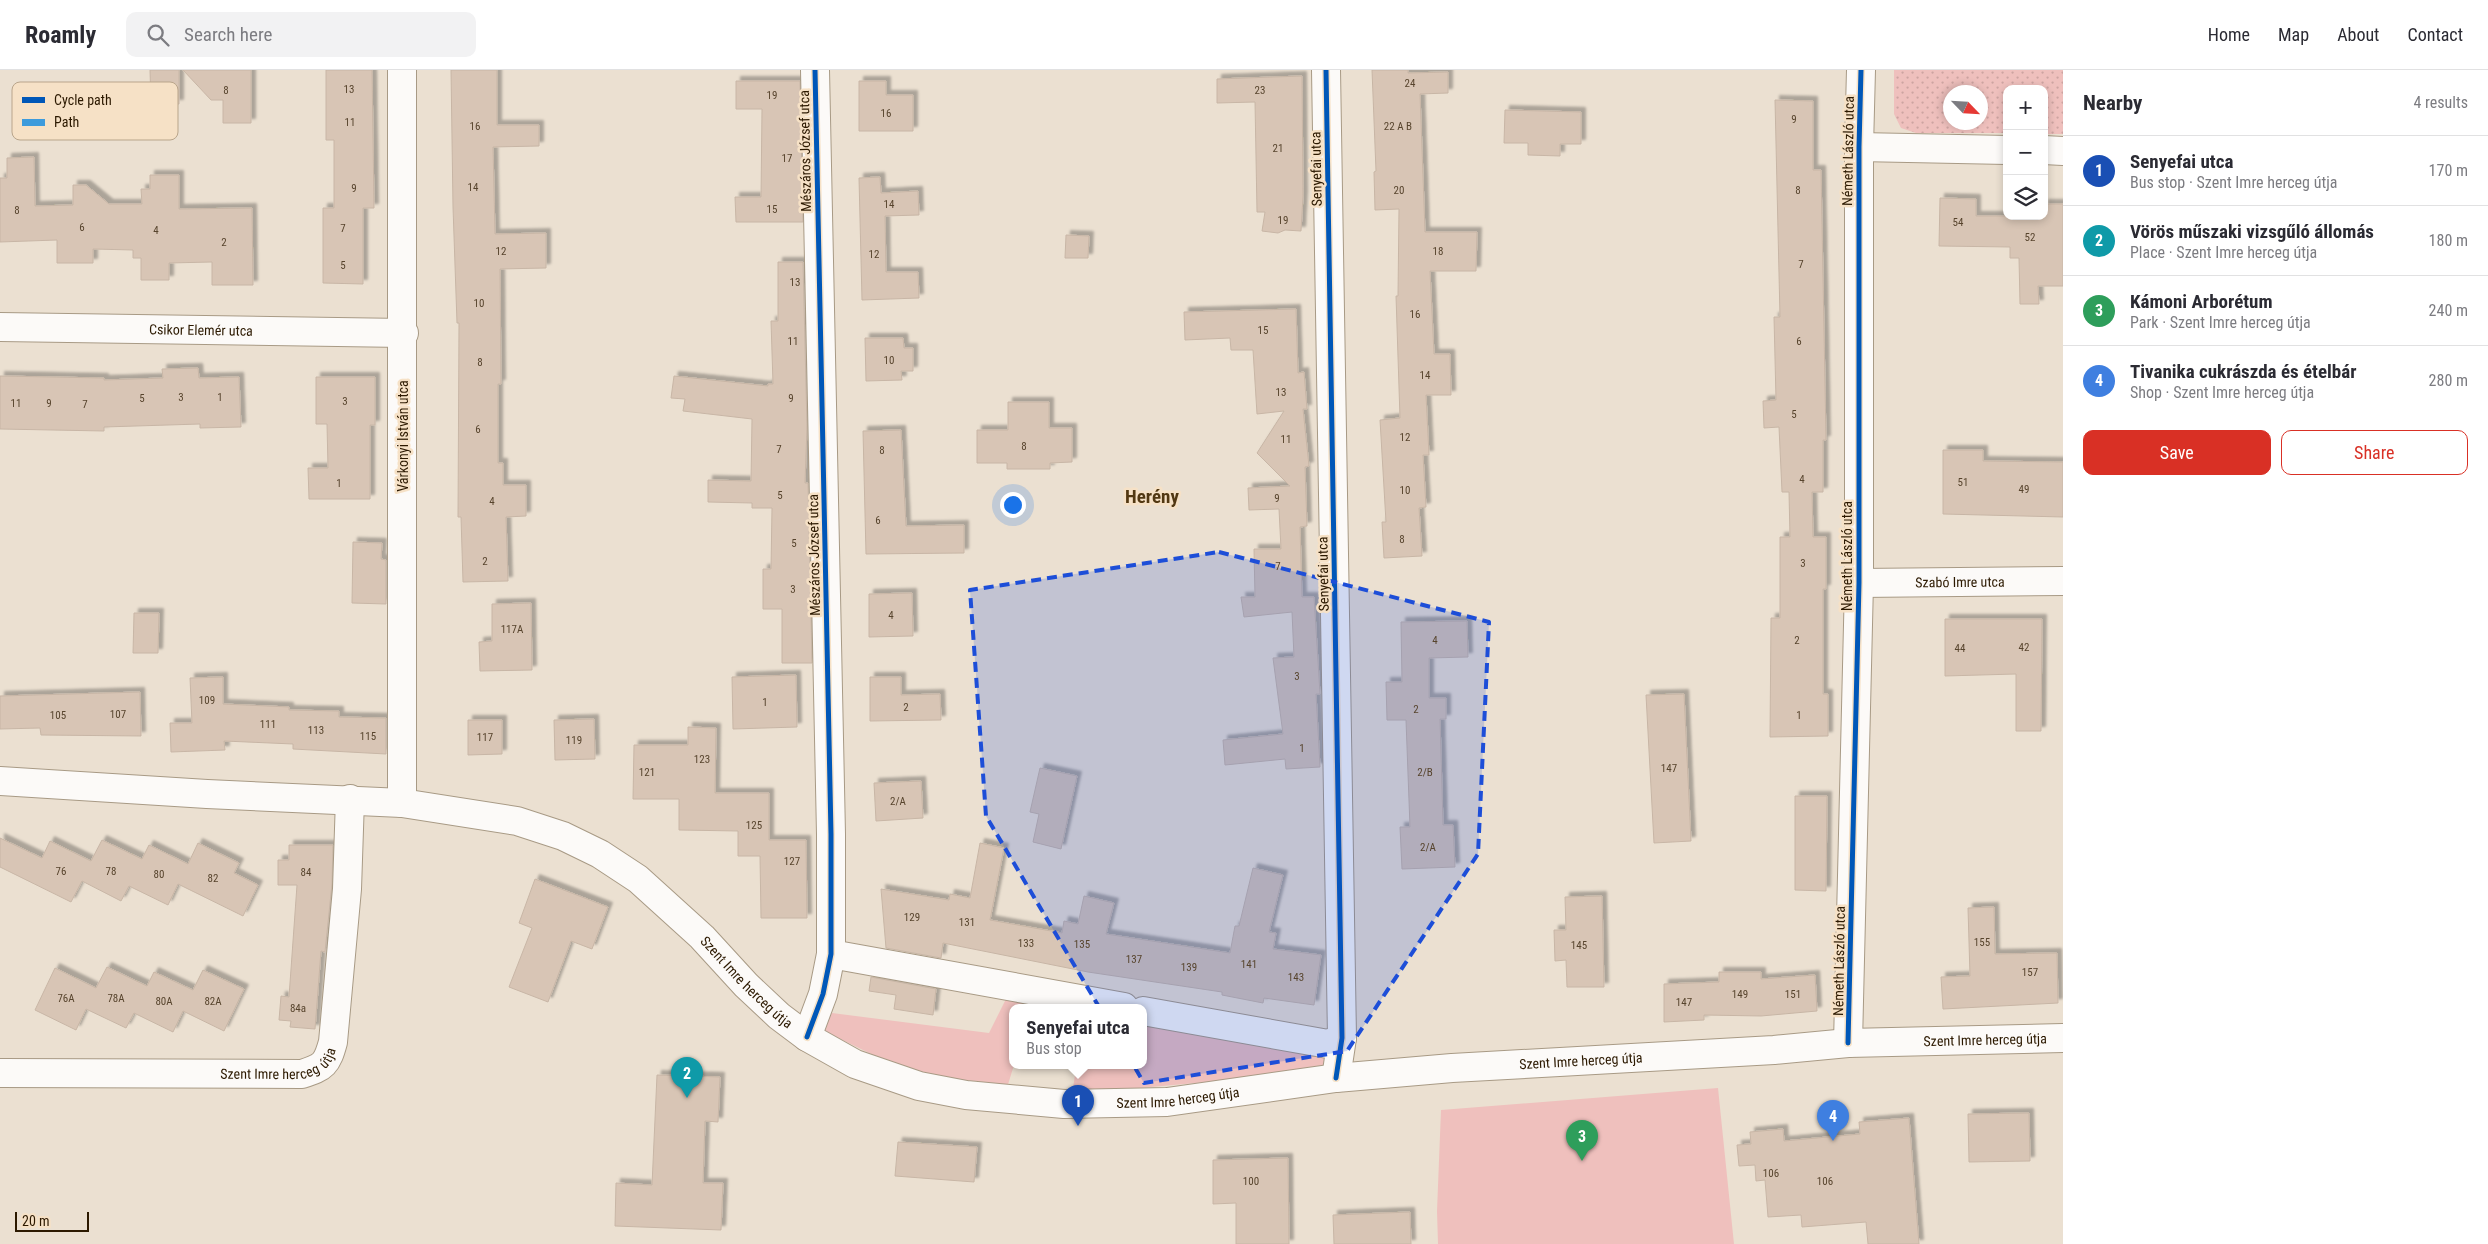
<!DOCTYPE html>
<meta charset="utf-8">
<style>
body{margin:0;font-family:"Roboto Condensed",sans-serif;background:#f2f2f3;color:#2b2b33}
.controls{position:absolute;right:15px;top:15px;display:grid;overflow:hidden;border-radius:10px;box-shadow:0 2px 8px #0003}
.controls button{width:45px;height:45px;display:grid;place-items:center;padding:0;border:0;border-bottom:1px solid #e1e1e2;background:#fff;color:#2b2b33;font:25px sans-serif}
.compass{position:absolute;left:1943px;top:15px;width:45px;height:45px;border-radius:50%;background:#fff;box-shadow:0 2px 8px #0003;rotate:115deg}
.scale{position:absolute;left:15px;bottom:12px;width:74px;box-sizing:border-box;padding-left:5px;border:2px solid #2c1900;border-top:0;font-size:14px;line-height:18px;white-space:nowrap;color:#2c1900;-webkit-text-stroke:4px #f6e1c6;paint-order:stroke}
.you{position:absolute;left:1012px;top:434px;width:18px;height:18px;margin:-12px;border:4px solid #fff;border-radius:50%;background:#1a73e8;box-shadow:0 0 0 8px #1a73e833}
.badge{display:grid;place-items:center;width:32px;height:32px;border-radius:50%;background:#d93025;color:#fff;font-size:16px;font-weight:700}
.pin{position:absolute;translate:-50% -41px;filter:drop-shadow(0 1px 2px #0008)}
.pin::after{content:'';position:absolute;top:26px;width:18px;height:15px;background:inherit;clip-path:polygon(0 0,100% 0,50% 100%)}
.popup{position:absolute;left:1009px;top:934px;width:138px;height:65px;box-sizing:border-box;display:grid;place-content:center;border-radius:10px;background:#fff;filter:drop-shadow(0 1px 4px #0005);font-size:16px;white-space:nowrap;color:#7c7c81}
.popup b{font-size:19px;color:#2b2b33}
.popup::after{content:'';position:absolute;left:50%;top:100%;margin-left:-10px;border:10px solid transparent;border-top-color:#fff}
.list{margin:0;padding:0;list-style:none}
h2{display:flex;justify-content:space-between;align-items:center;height:65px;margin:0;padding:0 20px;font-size:21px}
h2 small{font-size:16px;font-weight:400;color:#7c7c81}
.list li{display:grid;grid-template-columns:32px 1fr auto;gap:15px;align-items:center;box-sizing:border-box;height:70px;padding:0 20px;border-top:1px solid #e1e1e2}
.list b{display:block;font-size:19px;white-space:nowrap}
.list p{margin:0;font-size:16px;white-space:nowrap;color:#7c7c81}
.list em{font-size:16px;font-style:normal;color:#7c7c81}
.actions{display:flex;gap:10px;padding:15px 20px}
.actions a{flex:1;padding:11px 0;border:1px solid #d93025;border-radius:10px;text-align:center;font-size:18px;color:#d93025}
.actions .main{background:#d93025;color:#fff}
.icon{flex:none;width:28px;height:28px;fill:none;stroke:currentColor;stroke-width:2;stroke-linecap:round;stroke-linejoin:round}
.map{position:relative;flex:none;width:2063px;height:1174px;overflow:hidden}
header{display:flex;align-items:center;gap:30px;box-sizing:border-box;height:70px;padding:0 25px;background:#fff;border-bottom:1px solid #e1e1e2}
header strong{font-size:24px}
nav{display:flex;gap:28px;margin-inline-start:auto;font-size:18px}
.search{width:350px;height:45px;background:#f2f2f3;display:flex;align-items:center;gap:12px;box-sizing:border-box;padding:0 18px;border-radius:10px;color:#7c7c81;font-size:19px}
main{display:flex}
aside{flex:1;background:#fff}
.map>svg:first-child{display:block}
</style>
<header>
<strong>Roamly</strong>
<div class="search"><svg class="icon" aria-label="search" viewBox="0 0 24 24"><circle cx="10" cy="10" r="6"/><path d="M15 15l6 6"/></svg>Search here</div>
<nav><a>Home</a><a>Map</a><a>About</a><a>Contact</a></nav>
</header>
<main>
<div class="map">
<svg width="2063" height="1174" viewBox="0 0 2063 1174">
<defs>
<pattern id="grass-dots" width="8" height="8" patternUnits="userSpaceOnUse" patternTransform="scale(1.25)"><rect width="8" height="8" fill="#efc0bd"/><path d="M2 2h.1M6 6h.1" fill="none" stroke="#cda4a1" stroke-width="1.8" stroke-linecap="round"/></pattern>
<filter id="shadow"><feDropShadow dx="4.5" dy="-4.5" stdDeviation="1" flood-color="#0004"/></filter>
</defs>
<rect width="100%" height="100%" fill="#ebe0d1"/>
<!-- grass -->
<path fill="url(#grass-dots)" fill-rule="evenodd" d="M1894,0H2063V64H2044V19H2007V63H1916L1901,58L1894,44ZM1950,22H1980V52H1950Z"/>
<!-- green -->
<g fill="#efc0bd">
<polygon points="1009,923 1099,937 1013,937 1014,995 1006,1021 908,1002 822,960 832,943 989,963"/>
<polygon points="1143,944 1328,974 1331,1001 1072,1024 1076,999 1046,995 1143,995"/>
<polygon points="1718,1018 1734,1174 1438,1174 1437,1141 1441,1040"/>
</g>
<!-- building -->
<g fill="#d8c5b5" stroke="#c8b6a6" filter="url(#shadow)">
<polygon points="150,0 179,0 179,34 151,34"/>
<polygon points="183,0 251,0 251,53 223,53 223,30 211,30"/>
<polygon points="326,0 372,0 374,138 363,138 363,214 323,213 323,138 334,138 334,70 326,70"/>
<polygon points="451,0 497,0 497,55 539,55 539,76 493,77 495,164 546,163 546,198 500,199 501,314 498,314 498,393 503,393 503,415 526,415 526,446 506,447 508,511 463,512 461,447 458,447 459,253 457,253 453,137"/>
<polygon points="1372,0 1408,0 1408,3 1448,2 1448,23 1420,24 1425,162 1477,162 1476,201 1430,201 1434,284 1450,284 1451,325 1426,325 1429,385 1423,385 1426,437 1419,438 1422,486 1384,488 1382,452 1386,452 1380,350 1400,348 1396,226 1398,226 1399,139 1375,140 1374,102 1376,101"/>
<polygon points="1302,6 1303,126 1301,161 1285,160 1278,163 1262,161 1265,142 1257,142 1255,32 1217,33 1217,9"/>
<polygon points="736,11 800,11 803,152 736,152 735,127 761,127 762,39 736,39"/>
<polygon points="859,11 886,11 886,25 913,25 913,61 859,61"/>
<polygon points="1775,30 1813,31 1813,100 1821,100 1826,370 1823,370 1823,422 1812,422 1813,467 1826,467 1826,519 1823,519 1823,624 1828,624 1828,666 1770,667 1771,548 1780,548 1780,467 1790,467 1789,422 1782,422 1779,357 1764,358 1763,331 1776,330 1774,247 1780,247"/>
<polygon points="1505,40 1581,42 1581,74 1560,74 1560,86 1528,85 1528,73 1504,73"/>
<polygon points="34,87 35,136 73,135 73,115 86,115 109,134 142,134 141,119 150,119 150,105 179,105 179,139 252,138 253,215 212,215 212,192 169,193 169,210 141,210 141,188 133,188 133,180 93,179 93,193 57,193 57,170 0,172 0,108 7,108 7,88"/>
<polygon points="880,107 881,123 918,121 919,145 885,146 886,202 918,202 919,228 862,230 859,108"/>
<polygon points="1940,128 1976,129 1976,146 2044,146 2044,134 2063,134 2063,216 2038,216 2039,234 2020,234 2019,188 2010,188 2010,177 1939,176"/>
<polygon points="1066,165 1089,166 1088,188 1065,188"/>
<polygon points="778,192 803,192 807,357 805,413 808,413 812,593 782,593 782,539 763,539 763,499 771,499 772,438 752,438 752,433 708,432 708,410 751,411 752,349 683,341 685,329 671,328 674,306 768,316 768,314 773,314 771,251 778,251"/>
<polygon points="1296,239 1298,303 1304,302 1307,339 1303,339 1309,396 1305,397 1307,456 1300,457 1302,527 1314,527 1320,624 1316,624 1320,697 1286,699 1285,689 1225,695 1223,670 1283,664 1273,588 1294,587 1292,542 1244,547 1241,527 1255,527 1254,479 1281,479 1279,439 1249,440 1248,418 1290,416 1257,383 1284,341 1257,344 1253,280 1231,280 1230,268 1185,270 1184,242"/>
<polygon points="865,268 903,268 904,278 913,278 913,301 901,301 902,310 866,311"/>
<polygon points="198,298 199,308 239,307 241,357 200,358 200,354 104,357 104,361 0,359 0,306 104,308 104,310 163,308 162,299"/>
<polygon points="316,307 375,307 375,355 370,355 370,429 309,429 308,398 328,398 327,354 316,354"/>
<polygon points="1008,332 1049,332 1049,358 1072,358 1072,392 1050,393 1050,399 1007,399 1007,393 977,393 977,360 1008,360"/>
<polygon points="901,360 906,456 964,455 964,483 866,484 863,361"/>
<polygon points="1943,380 1983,380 1983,391 2063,392 2063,447 1943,444"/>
<polygon points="353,472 382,473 381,489 386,490 386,534 352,533"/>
<polygon points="912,523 913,566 869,567 869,524"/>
<polygon points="531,533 532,600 480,601 479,572 492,571 492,534"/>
<polygon points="134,543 159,543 158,583 133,583"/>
<polygon points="1945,549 2042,549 2041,661 2016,661 2016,604 1945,606"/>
<polygon points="1467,551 1468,587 1429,588 1429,628 1446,628 1446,649 1440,649 1443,755 1453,755 1455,797 1402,799 1400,757 1410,757 1406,650 1387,650 1386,612 1402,612 1401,552"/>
<polygon points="796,605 797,657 733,659 732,607"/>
<polygon points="223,607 223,634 289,637 289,640 339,641 339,647 386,648 386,684 293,679 293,674 224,671 225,680 171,682 170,653 192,653 190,608"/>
<polygon points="870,607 901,607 901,625 940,624 941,650 870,651"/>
<polygon points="140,622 141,666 41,665 40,658 0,659 0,626"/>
<polygon points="1684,624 1691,771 1654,773 1646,625"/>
<polygon points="594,649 595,689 555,690 554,650"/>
<polygon points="468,650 502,650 502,684 468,685"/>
<polygon points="688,657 716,658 715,723 769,723 769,770 806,770 807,848 761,848 760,786 738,786 738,761 679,760 679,729 633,729 634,675 688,675"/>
<polygon points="1040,698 1077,706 1061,779 1033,772 1039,744 1030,742"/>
<polygon points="921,711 923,748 876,751 874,713"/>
<polygon points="1795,726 1827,726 1826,821 1795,820"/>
<polygon points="0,768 42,788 50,771 91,791 102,770 142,789 149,775 188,794 198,773 239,793 234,803 258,815 243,846 178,814 168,835 129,816 121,831 82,811 71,832 0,797"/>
<polygon points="980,773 1004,778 990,850 1062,863 1064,851 1078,854 1084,826 1114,833 1106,864 1230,883 1235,856 1239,856 1253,798 1283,805 1269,862 1276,863 1273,879 1321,885 1314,935 1264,928 1263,933 1222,925 1222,922 1088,902 943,873 941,888 886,878 881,819 949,830 950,824 970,828"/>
<polygon points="289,775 333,775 332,814 325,882 321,881 315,959 290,957 291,951 279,950 281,926 289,927 297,815 278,815 278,790 289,790"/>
<polygon points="535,809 608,837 592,879 571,871 548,932 509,917 532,858 519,853"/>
<polygon points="1602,826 1604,917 1567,917 1566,890 1555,891 1554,860 1566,860 1565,827"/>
<polygon points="1994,837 1995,884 2057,883 2058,933 1943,939 1941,907 1970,906 1968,838"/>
<polygon points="107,897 147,916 154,902 193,920 203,900 244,919 224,961 183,941 173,962 134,943 126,958 86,939 76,960 35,940 55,898 96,918"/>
<polygon points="1719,902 1761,902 1761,909 1815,905 1817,941 1761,946 1704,945 1704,950 1664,952 1664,914 1719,912"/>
<polygon points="871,907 936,919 933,945 894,939 896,925 869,921"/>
<polygon points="657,1005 720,1007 718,1052 705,1051 703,1113 723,1113 721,1160 615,1156 616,1113 652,1115"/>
<polygon points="2029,1043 2030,1091 1969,1092 1968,1044"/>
<polygon points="1909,1048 1919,1174 1868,1174 1866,1152 1802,1157 1801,1145 1768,1147 1765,1110 1756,1111 1755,1095 1739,1096 1737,1075 1751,1074 1750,1062 1783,1059 1784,1071 1860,1064 1859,1052"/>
<polygon points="898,1072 977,1077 974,1112 895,1106"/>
<polygon points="1288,1088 1289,1174 1236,1174 1236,1133 1213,1134 1213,1090"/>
<polygon points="1410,1142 1411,1174 1334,1174 1333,1145"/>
</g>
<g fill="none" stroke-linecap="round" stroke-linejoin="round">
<defs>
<g id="minor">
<polyline points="1326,0 1342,968 1336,1008"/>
<polyline points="1859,77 2007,80"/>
<polyline points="2044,80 2063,81"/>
<path id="s1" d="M0,257L404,263"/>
<path id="s2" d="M1859,513L2063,511"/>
<polyline points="402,733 402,0"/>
<polyline points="831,884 1124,937"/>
<polyline points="1143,941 1328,974 1342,968"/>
<polyline points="807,967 823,924 831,884 831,764 815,0"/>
<polyline points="1848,973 1859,513 1859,77 1861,0"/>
<path id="s3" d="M0,1003L302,1004C324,997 327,994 333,972L347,819L350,729"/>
</g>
<g id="major">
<path id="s4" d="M0,711L207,724L402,733L517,751L563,766L600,784L638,809L702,867L746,915L779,946L807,967L855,994L919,1016L966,1025L1064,1034L1167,1032L1336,1008L1452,998L1774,980L1848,973L2063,968"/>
</g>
</defs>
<!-- minor casing -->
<use href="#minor" stroke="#a89a85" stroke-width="30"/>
<!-- major casing -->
<use href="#major" stroke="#a89a85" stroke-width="30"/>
<!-- minor -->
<use href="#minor" stroke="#fcfaf8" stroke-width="28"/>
<!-- major -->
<use href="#major" stroke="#fcfaf8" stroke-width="28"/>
<!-- quiet -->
<g stroke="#3d9bdc" stroke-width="4" stroke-dasharray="8 4" stroke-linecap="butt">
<polyline points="1110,937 1111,935"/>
<polyline points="1076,999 1078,995"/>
</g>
<defs>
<g id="cycleway">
<polyline points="1326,0 1342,968 1336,1008"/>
<polyline points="807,967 823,924 831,884 831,764 815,0"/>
<polyline points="1848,973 1859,513 1859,77 1861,0"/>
</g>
</defs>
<!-- cycleway casing -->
<use href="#cycleway" stroke="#f6e1c6" stroke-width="8"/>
<!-- cycleway -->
<use href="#cycleway" stroke="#0057b8" stroke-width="5"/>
</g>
<!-- marked area -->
<path fill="#1d4ed8" fill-opacity="0.2" stroke="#1d4ed8" stroke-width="4" stroke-dasharray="10 6" stroke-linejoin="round" d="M1219,482L1489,552L1478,784L1347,981L1144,1013L986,746L970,520Z"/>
<g text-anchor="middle" stroke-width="5" stroke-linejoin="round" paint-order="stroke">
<!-- number labels -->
<g font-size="11" fill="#57442d">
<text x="1410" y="17">24</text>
<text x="349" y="23">13</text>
<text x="226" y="24">8</text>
<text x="1260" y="24">23</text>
<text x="772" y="29">19</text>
<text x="886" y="47">16</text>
<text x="1794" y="53">9</text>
<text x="350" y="56">11</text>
<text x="475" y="60">16</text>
<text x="1398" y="60">22 A B</text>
<text x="1278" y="82">21</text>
<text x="787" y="92">17</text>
<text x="473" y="121">14</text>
<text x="354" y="122">9</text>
<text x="1399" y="124">20</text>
<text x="1798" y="124">8</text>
<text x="889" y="138">14</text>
<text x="772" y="143">15</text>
<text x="17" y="144">8</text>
<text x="1283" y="154">19</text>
<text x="1958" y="156">54</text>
<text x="82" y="161">6</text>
<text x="343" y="162">7</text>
<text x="156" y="164">4</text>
<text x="2030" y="171">52</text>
<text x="224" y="176">2</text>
<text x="501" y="185">12</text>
<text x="1438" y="185">18</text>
<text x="874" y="188">12</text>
<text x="1801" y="198">7</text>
<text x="343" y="199">5</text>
<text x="795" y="216">13</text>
<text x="479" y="237">10</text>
<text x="1415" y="248">16</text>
<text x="1263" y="264">15</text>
<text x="793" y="275">11</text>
<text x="1799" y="275">6</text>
<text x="889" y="294">10</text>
<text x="480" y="296">8</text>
<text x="1425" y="309">14</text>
<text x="1281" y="326">13</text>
<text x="181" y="331">3</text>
<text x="220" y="331">1</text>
<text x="142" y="332">5</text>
<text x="791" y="332">9</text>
<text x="345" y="335">3</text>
<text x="16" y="337">11</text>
<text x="49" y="337">9</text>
<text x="85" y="338">7</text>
<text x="1794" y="348">5</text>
<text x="478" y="363">6</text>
<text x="1405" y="371">12</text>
<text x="1286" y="373">11</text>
<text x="1024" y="380">8</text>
<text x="779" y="383">7</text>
<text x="882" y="384">8</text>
<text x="1802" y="413">4</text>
<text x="1963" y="416">51</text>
<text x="339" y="417">1</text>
<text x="2024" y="423">49</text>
<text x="1405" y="424">10</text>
<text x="780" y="429">5</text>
<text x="1277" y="432">9</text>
<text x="492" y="435">4</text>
<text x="878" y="454">6</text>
<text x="1402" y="473">8</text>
<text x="794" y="477">5</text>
<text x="485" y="495">2</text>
<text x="1803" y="497">3</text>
<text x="1278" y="500">7</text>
<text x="793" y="523">3</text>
<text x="891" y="549">4</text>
<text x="512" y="563">117A</text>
<text x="1435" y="574">4</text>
<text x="1797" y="574">2</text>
<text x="2024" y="581">42</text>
<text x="1960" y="582">44</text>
<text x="1297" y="610">3</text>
<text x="207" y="634">109</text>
<text x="765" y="636">1</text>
<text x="906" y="641">2</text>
<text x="1416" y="643">2</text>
<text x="118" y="648">107</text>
<text x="58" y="649">105</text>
<text x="1799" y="649">1</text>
<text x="268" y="658">111</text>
<text x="316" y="664">113</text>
<text x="368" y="670">115</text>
<text x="485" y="671">117</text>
<text x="574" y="674">119</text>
<text x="1302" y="682">1</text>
<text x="702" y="693">123</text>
<text x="1669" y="702">147</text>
<text x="647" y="706">121</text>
<text x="1425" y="706">2/B</text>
<text x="898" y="735">2/A</text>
<text x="754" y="759">125</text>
<text x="1428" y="781">2/A</text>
<text x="792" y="795">127</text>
<text x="61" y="805">76</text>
<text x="111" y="805">78</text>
<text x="306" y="806">84</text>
<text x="159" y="808">80</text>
<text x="213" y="812">82</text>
<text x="912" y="851">129</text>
<text x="967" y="856">131</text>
<text x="1982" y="876">155</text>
<text x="1026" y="877">133</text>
<text x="1082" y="878">135</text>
<text x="1579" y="879">145</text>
<text x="1134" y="893">137</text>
<text x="1249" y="898">141</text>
<text x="1189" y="901">139</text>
<text x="2030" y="906">157</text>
<text x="1296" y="911">143</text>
<text x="1740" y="928">149</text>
<text x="1793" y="928">151</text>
<text x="66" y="932">76A</text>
<text x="116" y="932">78A</text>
<text x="164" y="935">80A</text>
<text x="213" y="935">82A</text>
<text x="1684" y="936">147</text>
<text x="298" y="942">84a</text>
<text x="1771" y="1107">106</text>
<text x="1251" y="1115">100</text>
<text x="1825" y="1115">106</text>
</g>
<!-- street labels -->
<g font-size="14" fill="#2c1900" stroke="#f6e1c6">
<text transform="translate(805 81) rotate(-91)" y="5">Mészáros József utca</text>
<text transform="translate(1848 81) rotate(-89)" y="5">Németh László utca</text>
<text transform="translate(1316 99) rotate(-91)" y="5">Senyefai utca</text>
<text dy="5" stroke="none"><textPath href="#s1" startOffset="201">Csikor Elemér utca</textPath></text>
<text transform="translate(403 366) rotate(-90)" y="5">Várkonyi István utca</text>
<text transform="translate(814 485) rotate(-91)" y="5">Mészáros József utca</text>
<text transform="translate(1847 486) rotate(-90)" y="5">Németh László utca</text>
<text transform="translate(1323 504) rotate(-91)" y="5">Senyefai utca</text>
<text dy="5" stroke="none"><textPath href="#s2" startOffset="101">Szabó Imre utca</textPath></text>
<text transform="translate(1839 891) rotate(-89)" y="5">Németh László utca</text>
<text dy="5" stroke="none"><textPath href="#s4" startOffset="804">Szent Imre herceg útja</textPath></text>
<text dy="5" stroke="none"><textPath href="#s4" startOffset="2079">Szent Imre herceg útja</textPath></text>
<text dy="5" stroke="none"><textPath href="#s3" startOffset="282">Szent Imre herceg útja</textPath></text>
<text dy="5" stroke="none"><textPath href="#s4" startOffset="1674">Szent Imre herceg útja</textPath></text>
<text dy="5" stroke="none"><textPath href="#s4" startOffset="1269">Szent Imre herceg útja</textPath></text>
</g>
<!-- district labels -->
<g font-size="19" font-weight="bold" fill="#523812" stroke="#f6e1c6">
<text x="1152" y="433">Herény</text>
</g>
</g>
<!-- legend -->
<rect x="12" y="12" width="166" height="58" rx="8" fill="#f6e1c6" stroke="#b9a58b" stroke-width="1"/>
<rect x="22" y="27" width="23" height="6" fill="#0057b8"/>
<rect x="22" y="49" width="23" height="7" fill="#3d9bdc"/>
<g font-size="14" fill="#2c1900">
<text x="54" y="35">Cycle path</text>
<text x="54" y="57">Path</text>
</g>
</svg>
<div class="controls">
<button>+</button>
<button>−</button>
<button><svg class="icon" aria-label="layers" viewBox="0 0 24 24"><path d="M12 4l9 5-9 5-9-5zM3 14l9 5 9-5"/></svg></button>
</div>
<svg class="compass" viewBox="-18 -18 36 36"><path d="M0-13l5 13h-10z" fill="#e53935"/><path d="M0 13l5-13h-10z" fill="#7c7c81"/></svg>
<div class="scale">20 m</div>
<div class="you"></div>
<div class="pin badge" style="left:1078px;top:1056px;background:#1a4fb4">1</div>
<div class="popup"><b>Senyefai utca</b>Bus stop</div>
<div class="pin badge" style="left:687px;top:1028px;background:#0f9aa8">2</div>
<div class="pin badge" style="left:1582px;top:1091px;background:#2e9e5b">3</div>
<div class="pin badge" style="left:1833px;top:1071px;background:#3f7fe0">4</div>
</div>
<aside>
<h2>Nearby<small>4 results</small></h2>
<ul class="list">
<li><span class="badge" style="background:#1a4fb4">1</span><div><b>Senyefai utca</b><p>Bus stop · Szent Imre herceg útja</p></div><em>170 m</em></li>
<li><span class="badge" style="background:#0f9aa8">2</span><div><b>Vörös műszaki vizsgűló állomás</b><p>Place · Szent Imre herceg útja</p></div><em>180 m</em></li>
<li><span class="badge" style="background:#2e9e5b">3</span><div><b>Kámoni Arborétum</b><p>Park · Szent Imre herceg útja</p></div><em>240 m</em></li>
<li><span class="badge" style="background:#3f7fe0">4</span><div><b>Tivanika cukrászda és ételbár</b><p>Shop · Szent Imre herceg útja</p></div><em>280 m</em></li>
</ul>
<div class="actions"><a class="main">Save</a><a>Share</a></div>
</aside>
</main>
